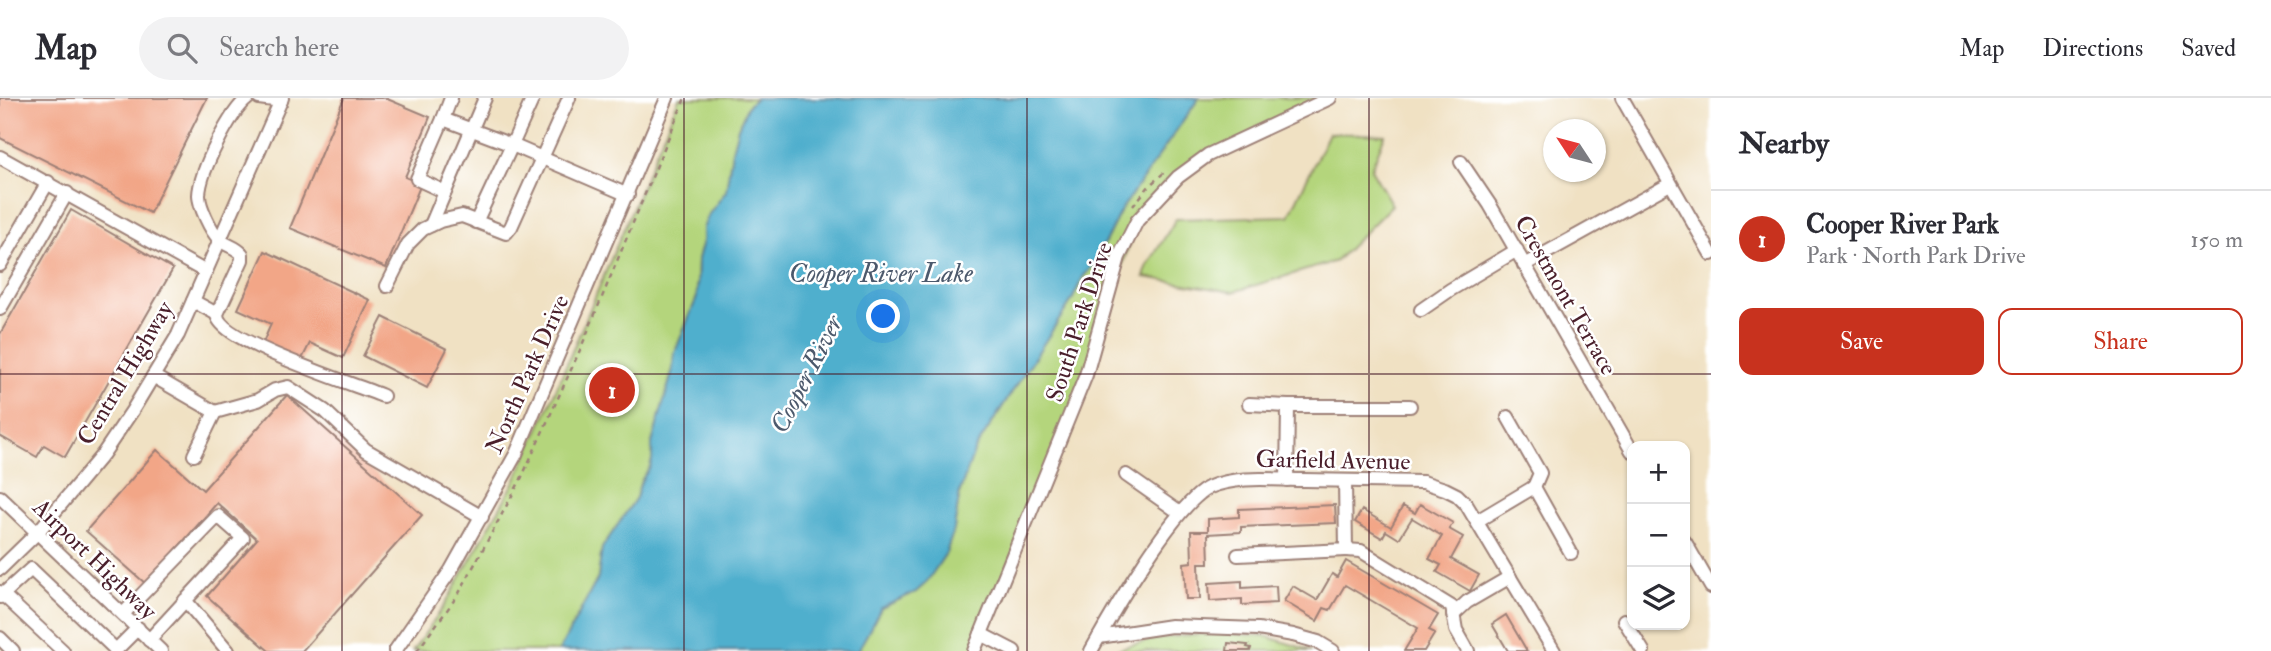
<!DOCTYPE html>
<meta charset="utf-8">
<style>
body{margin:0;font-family:"IM FELL Double Pica",serif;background:#f2f2f3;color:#2b2b33}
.controls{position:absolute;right:21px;bottom:21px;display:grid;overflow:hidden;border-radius:14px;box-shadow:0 2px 5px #0004}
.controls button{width:63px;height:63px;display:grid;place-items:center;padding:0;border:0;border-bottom:2px solid #e1e1e2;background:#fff;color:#2b2b33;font:35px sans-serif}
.compass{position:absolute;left:1543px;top:21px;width:63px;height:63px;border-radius:50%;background:#fff;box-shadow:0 2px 5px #0004;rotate:306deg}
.you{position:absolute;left:884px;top:219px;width:24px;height:24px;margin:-18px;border:5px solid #fff;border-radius:50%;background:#1a73e8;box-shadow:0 0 0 10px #1a73e833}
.badge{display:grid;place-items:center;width:46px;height:46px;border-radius:50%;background:#c8321e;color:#fff;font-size:23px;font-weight:700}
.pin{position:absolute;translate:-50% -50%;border:4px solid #fff;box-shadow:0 2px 7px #0006}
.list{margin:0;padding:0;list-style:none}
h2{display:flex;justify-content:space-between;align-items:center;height:91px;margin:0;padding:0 28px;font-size:30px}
h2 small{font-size:23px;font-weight:400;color:#7c7c81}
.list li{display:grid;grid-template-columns:46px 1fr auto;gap:21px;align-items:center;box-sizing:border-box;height:98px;padding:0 28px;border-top:2px solid #e1e1e2}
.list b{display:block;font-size:26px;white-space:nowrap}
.list p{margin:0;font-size:23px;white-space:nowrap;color:#7c7c81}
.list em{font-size:23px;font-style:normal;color:#7c7c81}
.actions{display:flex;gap:14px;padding:21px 28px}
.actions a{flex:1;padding:16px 0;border:2px solid #c8321e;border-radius:14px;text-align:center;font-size:24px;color:#c8321e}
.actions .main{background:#c8321e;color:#fff}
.icon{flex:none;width:38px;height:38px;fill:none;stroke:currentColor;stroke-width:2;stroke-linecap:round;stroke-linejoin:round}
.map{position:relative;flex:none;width:1711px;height:553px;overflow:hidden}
header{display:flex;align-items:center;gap:42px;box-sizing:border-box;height:98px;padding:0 35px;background:#fff;border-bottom:2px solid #e1e1e2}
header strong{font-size:33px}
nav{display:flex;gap:38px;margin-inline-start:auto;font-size:24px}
.search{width:490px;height:63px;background:#f2f2f3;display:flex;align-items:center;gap:18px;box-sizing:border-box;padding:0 24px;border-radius:38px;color:#7c7c81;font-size:26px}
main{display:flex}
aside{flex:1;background:#fff}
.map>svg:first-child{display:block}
</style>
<header>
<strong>Map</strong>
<div class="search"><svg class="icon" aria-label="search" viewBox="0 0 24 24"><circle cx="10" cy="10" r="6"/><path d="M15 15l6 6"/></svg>Search here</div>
<nav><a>Map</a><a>Directions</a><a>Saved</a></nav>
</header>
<main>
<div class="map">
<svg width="1711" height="553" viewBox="0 0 1711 553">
<rect width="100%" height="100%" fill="#fff"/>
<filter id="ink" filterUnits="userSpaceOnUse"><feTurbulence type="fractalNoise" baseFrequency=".0143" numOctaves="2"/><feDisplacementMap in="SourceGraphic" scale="14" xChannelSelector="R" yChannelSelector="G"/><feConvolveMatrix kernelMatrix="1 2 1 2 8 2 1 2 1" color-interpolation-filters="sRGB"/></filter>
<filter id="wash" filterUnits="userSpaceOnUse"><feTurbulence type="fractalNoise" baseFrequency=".00686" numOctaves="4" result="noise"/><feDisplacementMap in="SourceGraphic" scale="28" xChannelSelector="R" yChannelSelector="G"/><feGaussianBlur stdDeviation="1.57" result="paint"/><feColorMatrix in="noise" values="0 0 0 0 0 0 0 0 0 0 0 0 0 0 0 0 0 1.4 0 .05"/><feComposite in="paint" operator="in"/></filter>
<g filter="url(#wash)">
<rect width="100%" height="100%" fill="#f0e1c3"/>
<!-- green -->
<g fill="#b4d57c" stroke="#7f7a54" stroke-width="2">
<polygon points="679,0 756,0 748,7 738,30 732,53 727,93 720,103 698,161 697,199 675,254 672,275 652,345 652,362 650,369 641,383 636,400 602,450 598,480 559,553 413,553 444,508 514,385 549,308"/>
<polygon points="1199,0 1330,0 1208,57 1137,123 1086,277 974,553 858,553 881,510 916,494 926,484 946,455 954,431 960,393 975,351 1072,202 1083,179 1094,166 1121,112"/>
<polygon points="1329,35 1385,37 1371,71 1392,107 1336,163 1233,194 1144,179 1148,167 1176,121 1289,118"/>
<path d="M1223,535L1265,538L1312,553H1113C1150,539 1184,537 1223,535Z"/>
</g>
<!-- water -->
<polygon fill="#4fafcd" stroke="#4c677c" stroke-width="2" points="756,0 1199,0 1121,112 1094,166 1083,179 1072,202 975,351 960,393 954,431 946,455 926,485 916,494 881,510 858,553 559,553 598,480 602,450 636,400 641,383 650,369 652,362 652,345 672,275 675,254 697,199 698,161 703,143 703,130 709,116 726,93 732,53 738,30 748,7"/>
<g id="blocks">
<!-- building -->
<g fill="#f2a687">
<polygon points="0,0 207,0 150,115 0,40"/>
<polygon points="344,0 385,0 430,19 405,79 421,86 386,170 290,130"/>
<polygon points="71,112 173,171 65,359 44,347 37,359 0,338 0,236"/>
<polygon points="265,153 370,202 343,260 310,245 300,265 262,247 271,226 238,211"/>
<polygon points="383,219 447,251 427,290 363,258"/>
<polygon points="287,297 422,417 302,553 269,553 207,498 257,441 217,405 146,486 86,433 157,352 203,392"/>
<polygon points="1420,406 1453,425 1449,431 1463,439 1451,461 1479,477 1470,493 1437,474 1441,467 1429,461 1442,438 1412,420 1399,441 1386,433 1382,440 1355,424 1362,412 1391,429 1403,408 1415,415"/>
<polygon points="1335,407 1336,425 1241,429 1241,434 1208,436 1209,465 1199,465 1200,501 1186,501 1184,465 1192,464 1191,433 1208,433 1208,421 1239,419 1239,411"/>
<polygon points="1346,463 1438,517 1429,532 1435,535 1424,553 1404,553 1418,530 1345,487 1330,512 1324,510 1317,523 1284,503 1293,488 1317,502 1332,476 1337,479"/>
<polygon points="1242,483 1242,490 1276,488 1277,505 1242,507 1242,501 1210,503 1209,485"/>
<polygon points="1506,517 1527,553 1508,553 1492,526"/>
<polygon points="1228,545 1248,547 1247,549 1251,550 1250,553 1227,553"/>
</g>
</g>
</g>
<g filter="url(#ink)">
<use href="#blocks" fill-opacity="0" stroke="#9d8077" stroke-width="2"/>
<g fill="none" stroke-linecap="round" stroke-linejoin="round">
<defs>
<g id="minor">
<path d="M248,0C230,14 200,73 199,97C199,108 211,133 219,141C226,148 235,148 242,156V162L217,216C217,243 357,287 383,298"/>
<polyline points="259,0 281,3"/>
<polyline points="451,0 443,21 512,47 476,124"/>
<polyline points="533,0 512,47 628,97"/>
<polyline points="1622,0 1711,156"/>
<polyline points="443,21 417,81 445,94"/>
<polyline points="0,59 206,174"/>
<polyline points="1461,64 1490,107 1632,353"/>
<polyline points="431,127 485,0"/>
<polyline points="0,167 48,84"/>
<polyline points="1524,167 1670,86"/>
<polyline points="387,188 408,146 423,131 440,123 462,118 506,135 511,129 569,0"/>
<polyline points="193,203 217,216"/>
<polyline points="0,211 67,95"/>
<polyline points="1421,212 1450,192 1517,152"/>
<polyline points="153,278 215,314 194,357"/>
<polyline points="1249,306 1288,308"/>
<polyline points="215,314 258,302 275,292 288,289 325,313 366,352 482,419"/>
<polyline points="1508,319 1540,375 1534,389"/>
<polyline points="1126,377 1180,415"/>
<polyline points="1287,382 1288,308 1410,308"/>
<polyline points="0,399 161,553"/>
<polyline points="1477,423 1534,389 1571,455"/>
<polyline points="1685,444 1711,489"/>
<polyline points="1346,452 1361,453 1452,509 1456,532 1468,553"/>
<polyline points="1238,457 1346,452 1345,383"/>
<polyline points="0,471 37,435 103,356 132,313 178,237 282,0"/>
<polyline points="0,494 63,553"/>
<polyline points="0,499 31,471 116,552"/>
<polyline points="185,502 228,553"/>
<polyline points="123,516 218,418 243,440 149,542"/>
<polyline points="1453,517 1467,504 1510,479"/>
<polyline points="1624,522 1643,553"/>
<polyline points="981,536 1014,553"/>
<polyline points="1099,539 1171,528 1258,531 1293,537 1318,544 1333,553"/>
<polyline points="0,540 13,553"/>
<polyline points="115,553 138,530"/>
<polyline points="395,553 451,472 516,356 667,0"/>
<polyline points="974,553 1086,277 1119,159 1137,123 1178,79 1208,57 1330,0"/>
<path d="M1091,553C1111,517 1175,405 1210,389C1238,377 1274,382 1305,382C1344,383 1384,383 1423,384L1445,391L1457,397L1466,406L1554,553"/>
</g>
</defs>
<!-- minor casing -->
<use href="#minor" stroke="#9d8077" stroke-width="16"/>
<!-- path -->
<g stroke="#9d8077" stroke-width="2.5" stroke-dasharray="5 5" stroke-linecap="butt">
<polyline points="1133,108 1150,87 1167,72"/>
<polyline points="1097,187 1101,173"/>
<polyline points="417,553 458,497 521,381 580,252 685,0"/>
</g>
<!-- minor -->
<use href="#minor" stroke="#fff" stroke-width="12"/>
</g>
</g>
<!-- grid -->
<path fill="none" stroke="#4a1f2b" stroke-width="2" stroke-opacity="0.55" d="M342,0V553M684,0V553M1027,0V553M1369,0V553M0,276H1711"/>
<g text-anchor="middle" stroke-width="5" stroke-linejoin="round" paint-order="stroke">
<!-- street labels -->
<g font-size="24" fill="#4a1f2b" stroke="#fff">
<text transform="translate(1566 197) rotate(60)" y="8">Crestmont Terrace</text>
<text transform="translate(1079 224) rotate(-72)" y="8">South Park Drive</text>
<text transform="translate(125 275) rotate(-59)" y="8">Central Highway</text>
<text transform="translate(527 276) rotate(-66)" y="8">North Park Drive</text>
<text transform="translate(1333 362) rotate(1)" y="8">Garfield Avenue</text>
<text transform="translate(95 461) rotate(44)" y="8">Airport Highway</text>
</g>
<!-- water labels -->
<g font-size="26" font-style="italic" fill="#4c596c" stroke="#fff">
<text x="881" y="184">Cooper River Lake</text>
<text transform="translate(806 276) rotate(-63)" y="9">Cooper River</text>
</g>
</g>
</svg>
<div class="controls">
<button>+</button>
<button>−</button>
<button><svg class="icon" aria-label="layers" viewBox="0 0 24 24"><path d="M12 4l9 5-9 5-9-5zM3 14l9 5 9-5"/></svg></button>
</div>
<svg class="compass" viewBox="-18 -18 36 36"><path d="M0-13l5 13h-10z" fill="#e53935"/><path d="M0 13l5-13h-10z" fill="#7c7c81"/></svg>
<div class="you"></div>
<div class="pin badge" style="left:612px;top:292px">1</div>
</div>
<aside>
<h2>Nearby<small></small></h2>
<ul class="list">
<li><span class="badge">1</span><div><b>Cooper River Park</b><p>Park · North Park Drive</p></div><em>150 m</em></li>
</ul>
<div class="actions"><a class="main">Save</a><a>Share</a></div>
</aside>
</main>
